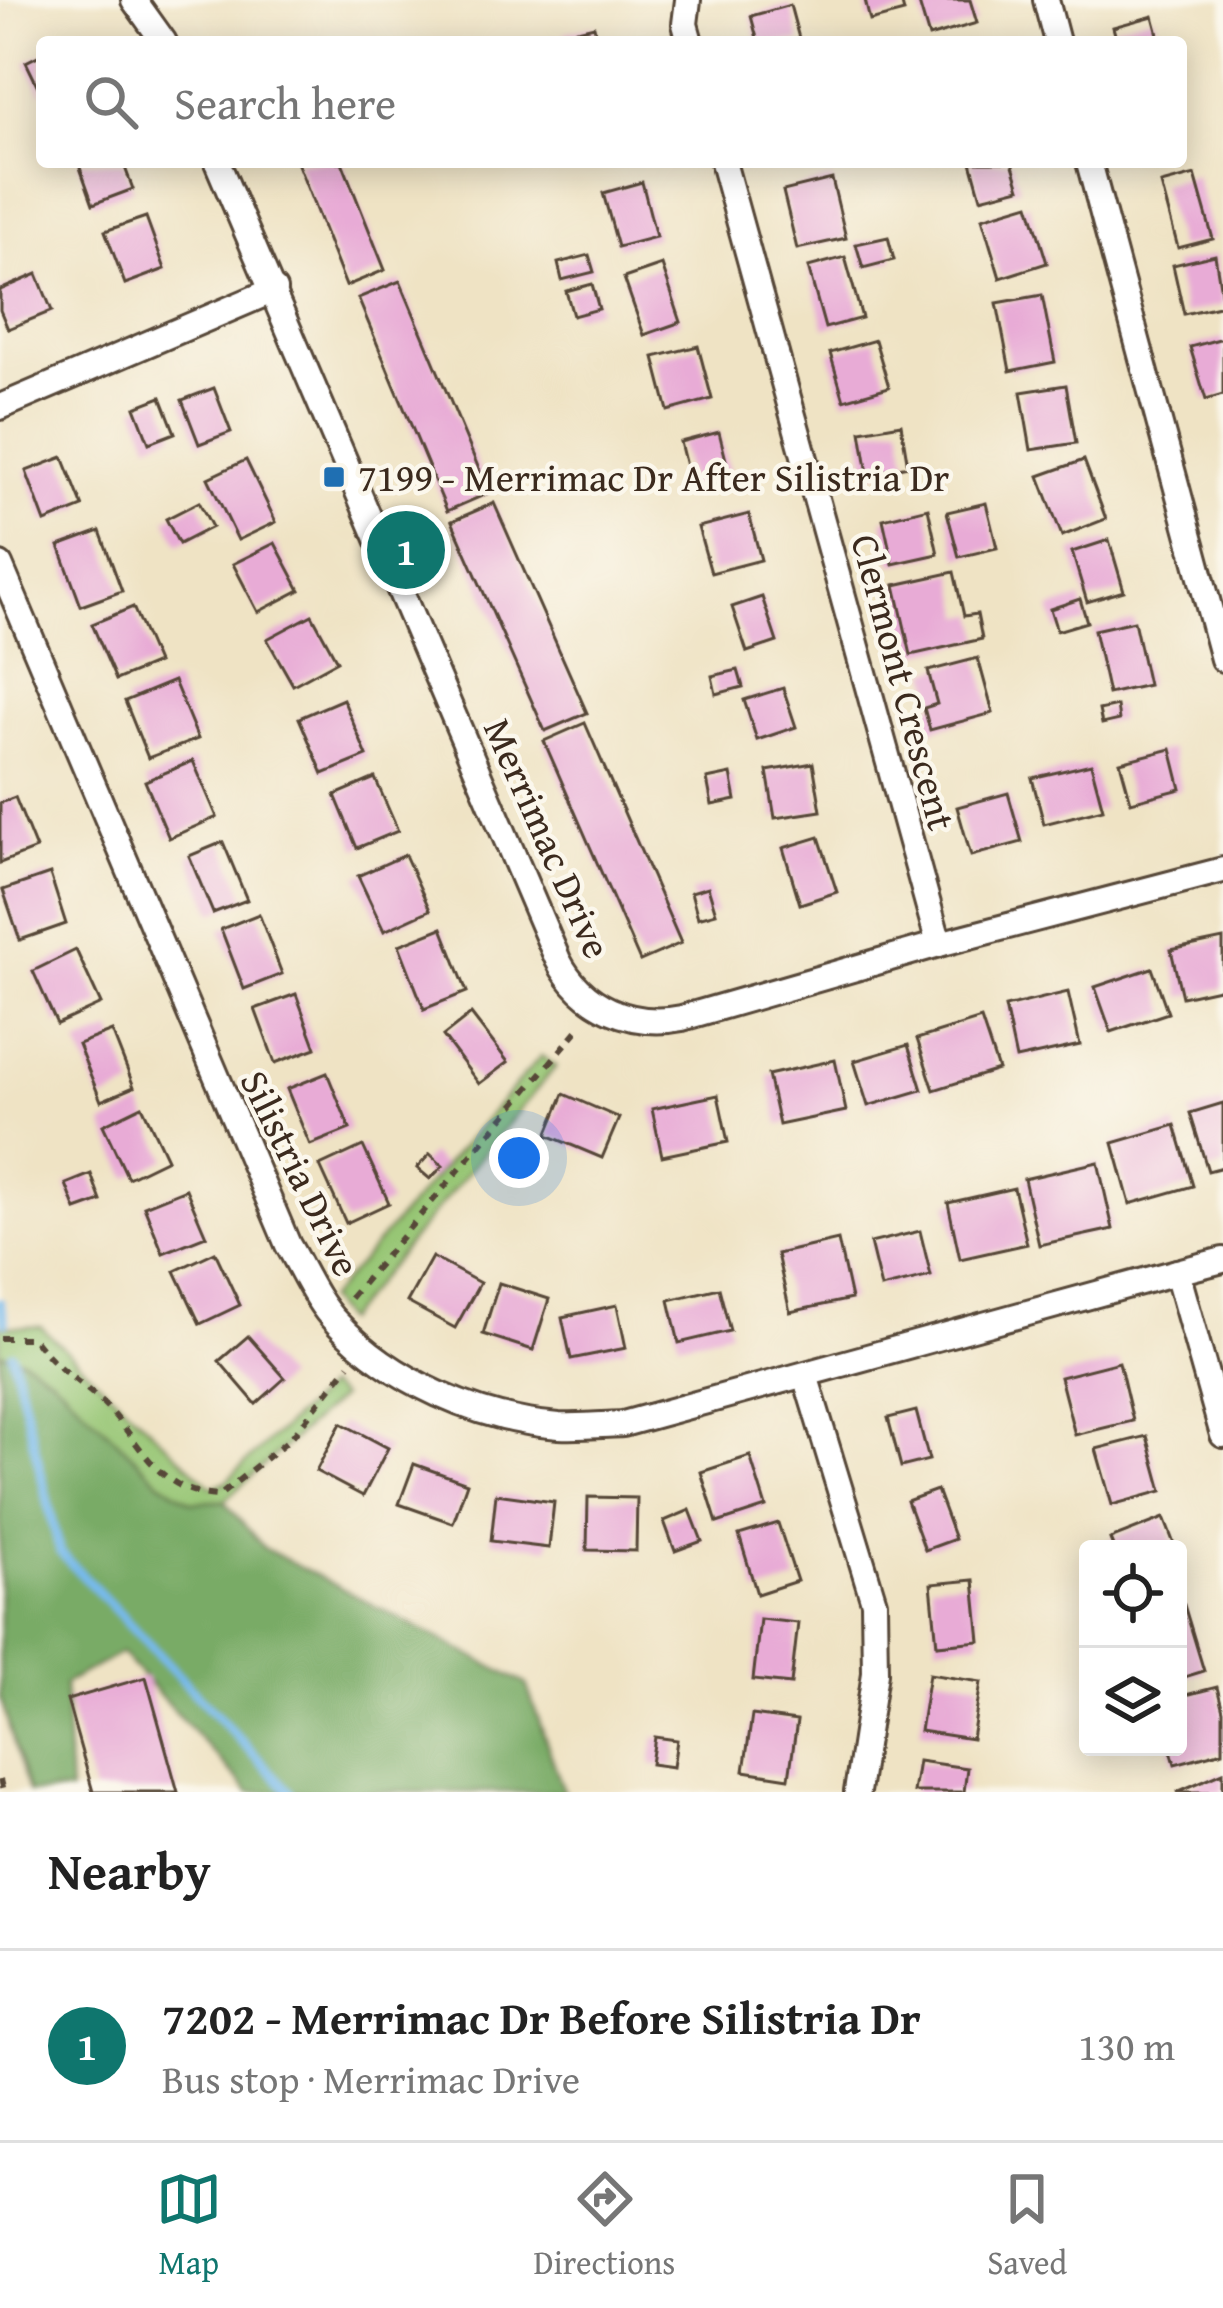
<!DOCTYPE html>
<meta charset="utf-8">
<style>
body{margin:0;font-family:"Gentium Book Plus",serif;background:#f6f6f6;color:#222}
.controls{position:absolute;right:36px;bottom:36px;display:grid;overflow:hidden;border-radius:12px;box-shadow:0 6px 30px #0003}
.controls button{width:108px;height:108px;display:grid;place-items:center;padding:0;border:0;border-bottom:3px solid #e0e0e0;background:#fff;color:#222;font:60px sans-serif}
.you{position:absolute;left:519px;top:1158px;width:42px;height:42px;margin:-30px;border:9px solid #fff;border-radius:50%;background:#1a73e8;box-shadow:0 0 0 18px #1a73e833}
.badge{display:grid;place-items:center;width:78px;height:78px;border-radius:50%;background:#0f766e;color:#fff;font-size:39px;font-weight:700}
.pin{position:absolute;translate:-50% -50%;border:6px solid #fff;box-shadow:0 3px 12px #0006}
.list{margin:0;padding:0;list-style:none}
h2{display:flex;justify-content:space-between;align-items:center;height:156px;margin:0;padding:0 48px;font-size:51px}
h2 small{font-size:39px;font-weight:400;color:#767676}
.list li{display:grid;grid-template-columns:78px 1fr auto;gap:36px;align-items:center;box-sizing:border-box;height:192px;padding:0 48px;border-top:3px solid #e0e0e0}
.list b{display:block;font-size:45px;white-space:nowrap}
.list p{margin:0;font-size:39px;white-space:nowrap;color:#767676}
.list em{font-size:39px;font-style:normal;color:#767676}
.icon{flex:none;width:66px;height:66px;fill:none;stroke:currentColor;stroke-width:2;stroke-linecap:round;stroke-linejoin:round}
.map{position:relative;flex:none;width:1223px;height:1792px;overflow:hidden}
.search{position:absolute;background:#fff;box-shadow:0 6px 30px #0003;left:36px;right:36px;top:36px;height:132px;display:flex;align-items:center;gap:30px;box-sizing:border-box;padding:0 42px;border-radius:12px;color:#767676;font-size:45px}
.sheet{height:348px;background:#fff}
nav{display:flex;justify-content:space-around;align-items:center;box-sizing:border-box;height:168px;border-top:3px solid #e0e0e0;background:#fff;font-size:33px;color:#767676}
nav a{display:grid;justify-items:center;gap:6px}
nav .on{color:#0f766e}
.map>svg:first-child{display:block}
</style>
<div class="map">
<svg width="1223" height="1792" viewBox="0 0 1223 1792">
<rect width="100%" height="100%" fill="#fbf7ec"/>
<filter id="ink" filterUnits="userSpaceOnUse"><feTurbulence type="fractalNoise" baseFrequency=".00833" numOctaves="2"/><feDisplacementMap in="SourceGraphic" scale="24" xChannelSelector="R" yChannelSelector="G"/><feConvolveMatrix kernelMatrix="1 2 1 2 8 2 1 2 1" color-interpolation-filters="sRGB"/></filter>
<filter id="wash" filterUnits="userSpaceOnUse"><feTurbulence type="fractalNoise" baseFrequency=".004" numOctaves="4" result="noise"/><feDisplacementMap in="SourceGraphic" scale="48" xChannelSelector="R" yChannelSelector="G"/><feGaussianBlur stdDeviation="2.7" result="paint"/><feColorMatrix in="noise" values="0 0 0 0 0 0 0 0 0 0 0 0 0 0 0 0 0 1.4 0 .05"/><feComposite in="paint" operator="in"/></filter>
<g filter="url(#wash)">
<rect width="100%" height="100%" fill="#efe3c4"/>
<!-- green -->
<g fill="#97c675" stroke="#69784a" stroke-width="3">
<polygon points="541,1056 556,1066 344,1321 327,1300"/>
<polygon points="0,1326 41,1327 212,1487 225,1482 327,1387 340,1397 224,1501 192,1502 160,1482 51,1377 23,1359 0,1353"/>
</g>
<!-- forest -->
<polygon fill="#79ab66" stroke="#5a6a42" stroke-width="3" points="0,1353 23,1359 51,1377 160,1482 192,1502 224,1501 264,1548 526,1684 564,1792 249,1792 121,1653 64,1684 70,1792 28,1792 0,1696"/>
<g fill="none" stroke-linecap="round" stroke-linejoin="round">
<!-- stream -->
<g stroke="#77baec" stroke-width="9">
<polyline points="0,1302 5,1322"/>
<polyline points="12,1354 60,1552 290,1792"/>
</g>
</g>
<g id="blocks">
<!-- building -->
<g fill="#e8abd6">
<polygon points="865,0 901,0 904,12 870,21"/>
<polygon points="918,0 970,0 977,23 929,37"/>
<polygon points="790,5 800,42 758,42 751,16"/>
<polygon points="1153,16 1160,42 1117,42 1113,27"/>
<polygon points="594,26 598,42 566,42 564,33"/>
<polygon points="42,54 42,95 26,62"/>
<polygon points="78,162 123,162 133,189 93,204"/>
<polygon points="297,162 342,162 385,270 346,286"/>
<polygon points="971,162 1012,162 1020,188 981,198"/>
<polygon points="1195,175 1213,239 1178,248 1161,184"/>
<polygon points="832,179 846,238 797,249 783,191"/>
<polygon points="642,182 656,237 618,247 603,193"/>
<polygon points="1029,204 1047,263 1000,278 982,218"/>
<polygon points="146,217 165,269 125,284 105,231"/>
<polygon points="888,237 894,260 863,268 856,244"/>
<polygon points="589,255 594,272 562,280 558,263"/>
<polygon points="1215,255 1223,305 1184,314 1173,265"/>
<polygon points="845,257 862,318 825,328 808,267"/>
<polygon points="662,265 681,322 644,335 624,278"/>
<polygon points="37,274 52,311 8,329 0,310 0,290"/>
<polygon points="400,281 489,493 447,511 358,298"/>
<polygon points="592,284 599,309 573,316 566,291"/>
<polygon points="1042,295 1055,362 1010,371 997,303"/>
<polygon points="1223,338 1223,395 1206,400 1190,347"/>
<polygon points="875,340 889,387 844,400 830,353"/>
<polygon points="698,346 712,399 668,411 654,357"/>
<polygon points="1066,385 1076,443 1031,450 1021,392"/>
<polygon points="214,388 231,432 199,444 182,400"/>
<polygon points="161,397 175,433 149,443 135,407"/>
<polygon points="901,424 908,466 868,474 861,431"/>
<polygon points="719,432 731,480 692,490 680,442"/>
<polygon points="63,457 83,507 45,522 26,471"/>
<polygon points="246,460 276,522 238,540 208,478"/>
<polygon points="1084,460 1106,519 1062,536 1039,476"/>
<polygon points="199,502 212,527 179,544 166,519"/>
<polygon points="494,503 587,713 545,731 452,521"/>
<polygon points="986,503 997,548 959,557 947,512"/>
<polygon points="928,508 938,554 893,564 883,519"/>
<polygon points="749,514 761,560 711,573 698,527"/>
<polygon points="100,531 122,591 81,606 59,546"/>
<polygon points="1109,540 1124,591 1087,602 1072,552"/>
<polygon points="275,543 300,590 258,612 233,564"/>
<polygon points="954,572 964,616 977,614 982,639 911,655 895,585"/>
<polygon points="762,597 777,642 747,652 732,607"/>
<polygon points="1080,599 1087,622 1057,631 1050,609"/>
<polygon points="133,607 157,663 116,680 92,624"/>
<polygon points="312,615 337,661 293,685 267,639"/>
<polygon points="1134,621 1148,685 1108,694 1094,630"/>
<polygon points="978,658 993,713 930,730 924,708 937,704 928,671"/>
<polygon points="738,670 743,687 716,694 712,676"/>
<polygon points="174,681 198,739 148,758 125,701"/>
<polygon points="783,688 796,727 757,740 744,700"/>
<polygon points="343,699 367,756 323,774 299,718"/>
<polygon points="1117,706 1119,720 1102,724 1099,710"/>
<polygon points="585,723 681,943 640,961 544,741"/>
<polygon points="1171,749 1181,789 1131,802 1120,762"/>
<polygon points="193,761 217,817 169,838 145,781"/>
<polygon points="813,763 821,811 775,818 767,771"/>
<polygon points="1091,764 1103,809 1044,824 1032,778"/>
<polygon points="731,774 736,800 712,805 707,779"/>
<polygon points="375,778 398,831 357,848 335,795"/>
<polygon points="1008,793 1022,842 971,856 957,807"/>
<polygon points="15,797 36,849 0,863 0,803"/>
<polygon points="819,837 837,892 800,904 783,848"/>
<polygon points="223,842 247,900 213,913 189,856"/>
<polygon points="405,855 430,910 384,931 358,876"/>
<polygon points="50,874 66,924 20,940 3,890"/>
<polygon points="708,887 716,913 698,918 691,892"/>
<polygon points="259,914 282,974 244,989 221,929"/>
<polygon points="442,928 467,992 424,1009 399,945"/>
<polygon points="1223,939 1223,988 1182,997 1171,950"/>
<polygon points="76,950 101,1004 57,1024 33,971"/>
<polygon points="1152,968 1168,1013 1111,1032 1095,987"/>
<polygon points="1068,992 1080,1045 1016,1059 1005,1007"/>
<polygon points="296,994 316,1048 275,1063 255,1009"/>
<polygon points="471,1014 508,1062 479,1084 443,1036"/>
<polygon points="981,1019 998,1070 934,1090 917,1039"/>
<polygon points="112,1031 134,1087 101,1101 78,1044"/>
<polygon points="908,1045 922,1090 868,1106 854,1061"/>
<polygon points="835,1060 846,1111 779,1125 768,1075"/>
<polygon points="327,1073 350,1129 310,1145 287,1089"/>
<polygon points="564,1094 619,1118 602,1158 547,1135"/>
<polygon points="718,1095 728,1142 662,1156 652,1109"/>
<polygon points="1223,1103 1223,1167 1208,1171 1190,1113"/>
<polygon points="142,1106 167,1159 128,1178 103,1125"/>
<polygon points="1175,1125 1193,1186 1130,1204 1113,1143"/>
<polygon points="363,1146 389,1203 346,1223 320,1166"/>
<polygon points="430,1154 443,1166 430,1179 417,1168"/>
<polygon points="1098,1162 1113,1229 1039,1245 1024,1179"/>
<polygon points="91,1174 101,1201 76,1210 66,1184"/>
<polygon points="1014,1188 1027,1244 960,1259 948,1203"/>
<polygon points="186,1189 206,1236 163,1253 144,1206"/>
<polygon points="920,1231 931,1276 881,1288 870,1243"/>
<polygon points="838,1240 851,1299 790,1312 777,1254"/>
<polygon points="215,1252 240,1305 200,1324 175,1271"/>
<polygon points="432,1257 480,1283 455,1328 407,1302"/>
<polygon points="499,1283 549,1299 533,1350 483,1334"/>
<polygon points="719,1288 730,1331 679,1343 669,1300"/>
<polygon points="617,1305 626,1348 571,1359 562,1317"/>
<polygon points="248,1336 285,1378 256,1404 219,1361"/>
<polygon points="1119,1362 1133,1421 1075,1435 1060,1377"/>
<polygon points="916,1411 929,1460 901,1467 888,1418"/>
<polygon points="341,1423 388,1448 363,1496 316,1471"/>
<polygon points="1147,1436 1162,1491 1112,1505 1096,1449"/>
<polygon points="750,1456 766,1507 717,1523 701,1472"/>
<polygon points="414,1464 467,1483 453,1523 399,1504"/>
<polygon points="937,1490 955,1539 925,1550 907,1501"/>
<polygon points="496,1494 554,1502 549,1548 491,1541"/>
<polygon points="588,1497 637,1498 636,1551 587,1550"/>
<polygon points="690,1510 702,1541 675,1551 664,1521"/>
<polygon points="1164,1518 1176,1549 1114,1549 1110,1539"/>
<polygon points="778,1523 797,1581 757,1594 739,1535"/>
<polygon points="974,1580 980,1641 937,1645 931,1584"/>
<polygon points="1184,1605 1204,1671 1178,1679 1178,1607"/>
<polygon points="760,1619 798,1623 791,1684 753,1680"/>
<polygon points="929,1674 981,1682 972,1739 920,1731"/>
<polygon points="146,1677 178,1792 93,1792 67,1700"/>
<polygon points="1217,1687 1223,1711 1223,1751 1175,1764 1170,1747 1178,1747 1178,1697"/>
<polygon points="752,1715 797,1721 789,1778 744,1771"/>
<polygon points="655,1737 677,1740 673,1767 651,1764"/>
<polygon points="918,1761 967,1768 964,1792 913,1792"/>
<polygon points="1223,1772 1223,1792 1177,1792"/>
</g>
</g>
</g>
<g filter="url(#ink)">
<use href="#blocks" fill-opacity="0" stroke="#564637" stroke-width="3"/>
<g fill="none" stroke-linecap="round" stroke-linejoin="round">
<defs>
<g id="minor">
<polyline points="134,0 164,42"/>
<polyline points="688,0 685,24 690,42"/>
<polyline points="1046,0 1057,42"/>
<path d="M217,162L558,960C582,1007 632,1028 682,1018L939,944L1223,870"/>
<polyline points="723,162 939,944"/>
<polyline points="1089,162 1223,659"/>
<polyline points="0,407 274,290"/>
<path d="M0,565L288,1245C303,1270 316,1302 337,1323C391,1381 479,1420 559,1426C580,1427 602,1425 623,1424L1177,1272"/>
<polyline points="1223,1260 1177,1272 1223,1435"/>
<polyline points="805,1375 874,1602 875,1673 857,1792"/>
</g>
</defs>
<!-- minor casing -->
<use href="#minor" stroke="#564637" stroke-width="30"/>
<!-- path -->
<g stroke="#564637" stroke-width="6" stroke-dasharray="9 9" stroke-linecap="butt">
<polyline points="350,1298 582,1025"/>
<path d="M0,1338H33C56,1369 74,1377 101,1401C142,1440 153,1492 219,1496L291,1438L349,1365"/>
<polyline points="0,1780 3,1792"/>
</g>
<!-- minor -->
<use href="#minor" stroke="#fff" stroke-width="24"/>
</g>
</g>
<!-- markers -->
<rect fill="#1f6fb2" stroke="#fbf7ec" stroke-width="4.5" x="322" y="465" width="24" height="24" rx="6"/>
<g text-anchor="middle" stroke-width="9" stroke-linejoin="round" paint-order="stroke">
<!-- poi labels -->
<g font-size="39" fill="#3b2a1e" stroke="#fbf7ec" text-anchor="start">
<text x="358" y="491">7199 - Merrimac Dr After Silistria Dr</text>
</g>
<!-- street labels -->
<g font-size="39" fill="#3b2a1e" stroke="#fbf7ec">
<text transform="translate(904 682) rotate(75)" y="14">Clermont Crescent</text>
<text transform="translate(548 838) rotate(66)" y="14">Merrimac Drive</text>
<text transform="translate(301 1173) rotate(64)" y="14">Silistria Drive</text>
</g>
</g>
</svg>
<div class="controls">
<button><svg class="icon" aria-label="locate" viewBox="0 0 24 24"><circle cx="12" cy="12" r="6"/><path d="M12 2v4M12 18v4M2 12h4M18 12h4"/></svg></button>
<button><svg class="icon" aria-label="layers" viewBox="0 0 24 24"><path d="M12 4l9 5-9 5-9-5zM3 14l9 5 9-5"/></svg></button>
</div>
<div class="you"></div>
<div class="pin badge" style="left:406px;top:550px">1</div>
<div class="search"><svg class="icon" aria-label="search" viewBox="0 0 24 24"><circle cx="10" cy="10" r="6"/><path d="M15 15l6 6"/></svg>Search here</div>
</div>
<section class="sheet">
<h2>Nearby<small></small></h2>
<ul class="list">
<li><span class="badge">1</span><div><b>7202 - Merrimac Dr Before Silistria Dr</b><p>Bus stop · Merrimac Drive</p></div><em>130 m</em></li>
</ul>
</section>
<nav>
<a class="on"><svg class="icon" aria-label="map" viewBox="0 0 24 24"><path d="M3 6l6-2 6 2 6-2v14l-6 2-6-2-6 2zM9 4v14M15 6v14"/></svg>Map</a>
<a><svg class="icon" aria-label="directions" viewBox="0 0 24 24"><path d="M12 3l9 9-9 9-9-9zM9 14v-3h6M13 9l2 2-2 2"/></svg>Directions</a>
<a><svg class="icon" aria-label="saved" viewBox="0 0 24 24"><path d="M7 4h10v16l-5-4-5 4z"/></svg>Saved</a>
</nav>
